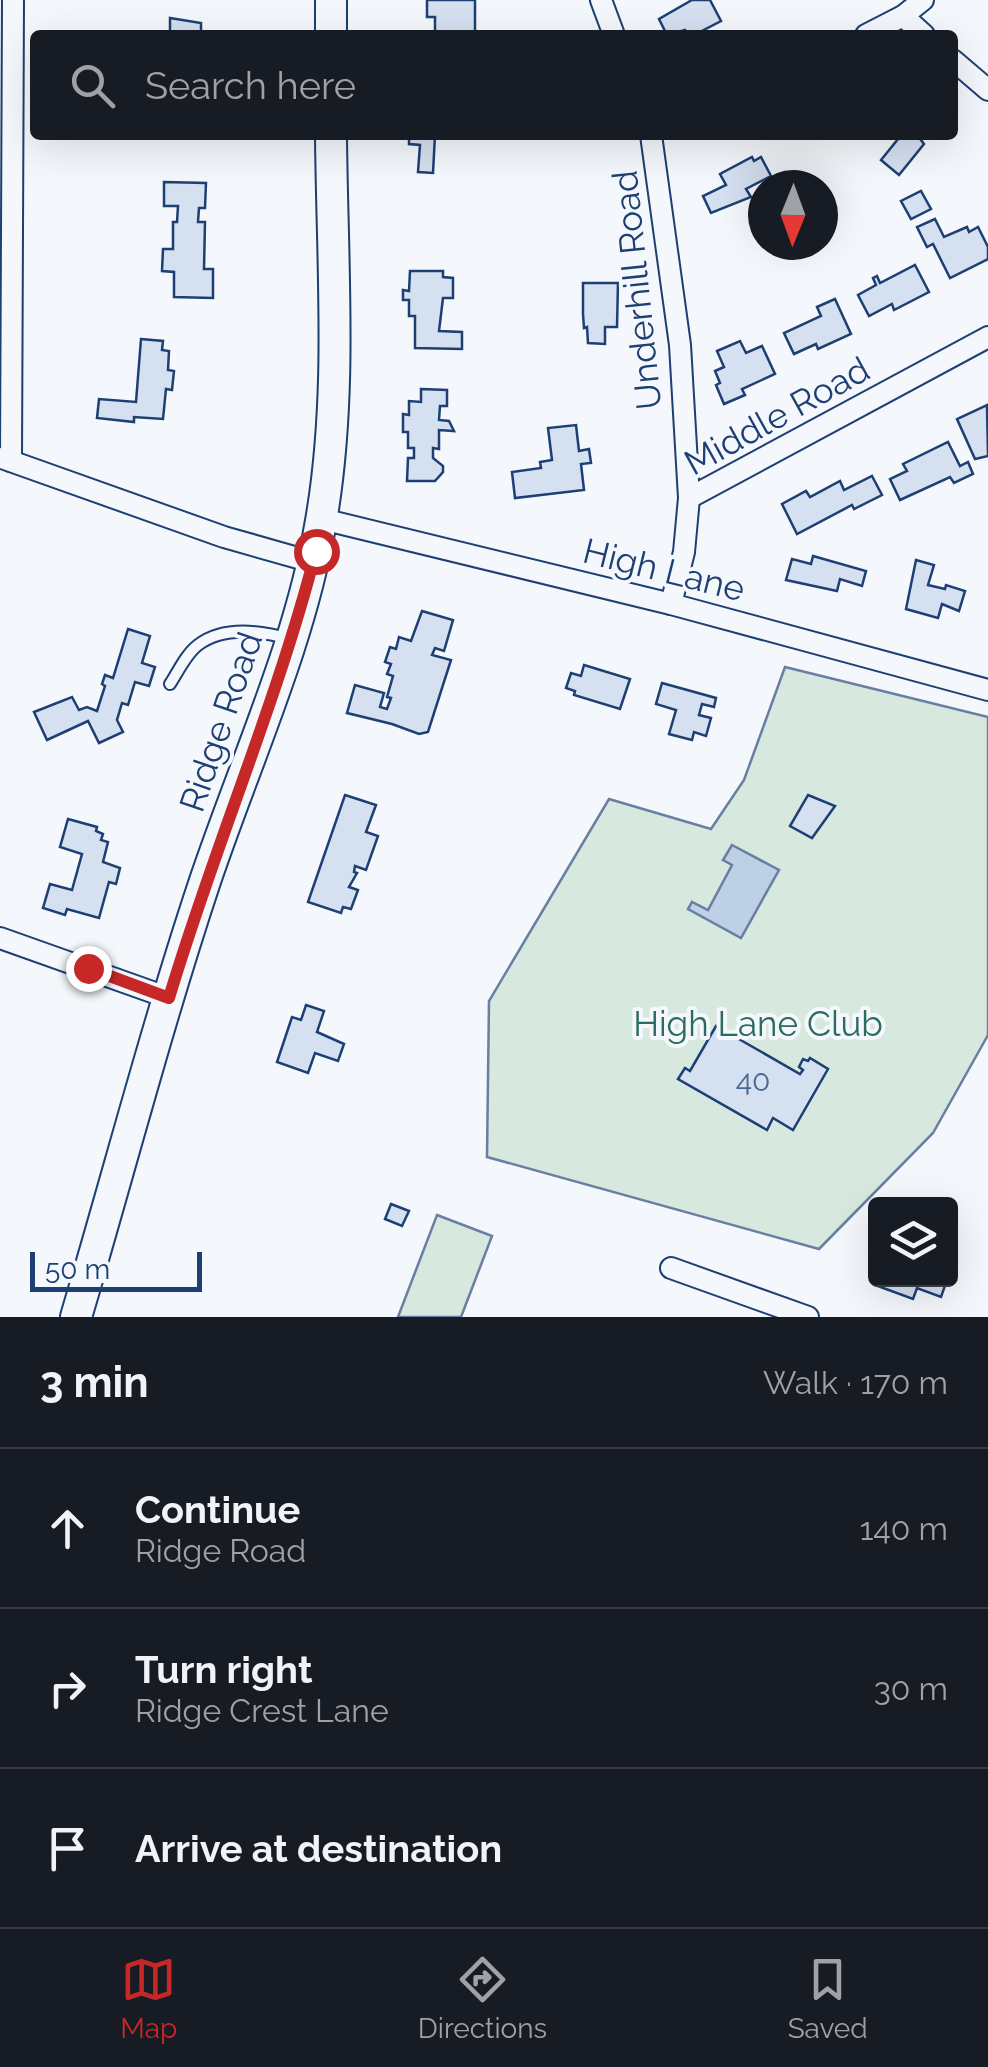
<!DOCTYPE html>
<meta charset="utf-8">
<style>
body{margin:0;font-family:Raleway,sans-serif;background:#242831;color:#f1f3f6}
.controls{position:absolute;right:30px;bottom:30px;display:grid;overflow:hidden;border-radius:10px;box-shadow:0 10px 40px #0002}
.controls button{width:90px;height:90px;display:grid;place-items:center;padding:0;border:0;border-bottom:2px solid #363941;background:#171b24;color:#f1f3f6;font:50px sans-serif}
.compass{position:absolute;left:748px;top:170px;width:90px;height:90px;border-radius:50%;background:#171b24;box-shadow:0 10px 40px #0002;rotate:181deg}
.scale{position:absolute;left:30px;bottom:25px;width:172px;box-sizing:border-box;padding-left:10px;border:5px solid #1d3f73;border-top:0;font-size:28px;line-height:35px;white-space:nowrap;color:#1d3f73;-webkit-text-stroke:8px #f4f7fb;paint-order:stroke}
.stop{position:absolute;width:30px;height:30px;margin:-22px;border:8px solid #c62828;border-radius:50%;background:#fff}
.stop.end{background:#c62828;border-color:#fff;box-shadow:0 2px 10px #0008}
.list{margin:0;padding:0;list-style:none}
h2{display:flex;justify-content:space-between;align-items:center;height:130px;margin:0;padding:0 40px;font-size:42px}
h2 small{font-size:32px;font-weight:400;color:#9ea1a6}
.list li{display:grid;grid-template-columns:65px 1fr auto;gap:30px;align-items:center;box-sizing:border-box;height:160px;padding:0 40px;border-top:2px solid #363941}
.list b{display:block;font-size:38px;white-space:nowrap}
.list p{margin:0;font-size:32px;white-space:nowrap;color:#9ea1a6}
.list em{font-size:32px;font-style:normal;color:#9ea1a6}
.icon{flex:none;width:55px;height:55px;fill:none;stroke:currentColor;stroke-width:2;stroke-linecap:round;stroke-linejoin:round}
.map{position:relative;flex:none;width:988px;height:1317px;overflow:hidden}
.search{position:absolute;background:#171b24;box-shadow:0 10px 40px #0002;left:30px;right:30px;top:30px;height:110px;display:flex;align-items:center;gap:25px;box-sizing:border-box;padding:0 35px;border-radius:10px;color:#9ea1a6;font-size:38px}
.sheet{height:610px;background:#171b24}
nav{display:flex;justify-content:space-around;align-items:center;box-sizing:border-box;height:140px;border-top:2px solid #363941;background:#171b24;font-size:28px;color:#9ea1a6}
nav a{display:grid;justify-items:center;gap:5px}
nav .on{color:#c62828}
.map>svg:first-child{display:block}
</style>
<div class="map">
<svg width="988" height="1317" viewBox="0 0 988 1317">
<rect width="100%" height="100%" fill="#f4f7fb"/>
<!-- green -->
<g fill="#d7e8df" stroke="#687fa3" stroke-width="2.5">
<polygon points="785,667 988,717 988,1035 933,1133 819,1249 487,1157 489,1001 609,799 711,829 744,780"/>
<polygon points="437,1215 492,1236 461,1317 398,1317"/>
</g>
<!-- water -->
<polygon fill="#bed0e5" stroke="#687fa3" stroke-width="2.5" points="732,845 779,870 741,938 688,909 692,902 708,910 732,865 723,860"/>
<!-- building -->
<g fill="#d5e0f0" stroke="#1d3f73" stroke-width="2.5">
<polygon points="427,0 475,0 475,35 435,35 435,17 427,17"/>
<polygon points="692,0 710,0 721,21 694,35 688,35 685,30 667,35 659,19"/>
<polygon points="170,18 201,23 201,35 170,35"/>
<polygon points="409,135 435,135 433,173 418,172 420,145 409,144"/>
<polygon points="894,135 917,135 924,144 899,175 881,160 898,139"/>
<polygon points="752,157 754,161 761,157 771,176 746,189 751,197 711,213 703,196 726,185 720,174"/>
<polygon points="164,182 206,183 205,208 199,208 198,222 205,222 204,269 213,269 213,298 174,297 174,272 162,271 163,249 173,249 173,222 177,222 178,206 164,206"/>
<polygon points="921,191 931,209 911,219 901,201"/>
<polygon points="935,219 944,237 967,227 969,232 978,227 988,247 988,259 950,278 933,244 927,247 917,227"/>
<polygon points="915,265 929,292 894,310 892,304 869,316 858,295 876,285 873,278 877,276 880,283"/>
<polygon points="410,271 443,271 443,277 453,278 453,298 443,298 439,331 462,332 462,349 415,348 415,316 409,316 409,300 403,300 403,290 409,291"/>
<polygon points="583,283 618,283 617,327 605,327 605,344 588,343 587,327 584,328 583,314"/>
<polygon points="835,299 851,334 818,349 816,344 794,354 784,333 821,316 817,307"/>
<polygon points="141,339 163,341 162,350 169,351 168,370 174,371 172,390 166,389 163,419 134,417 134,422 97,418 99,399 136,402"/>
<polygon points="740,341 746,353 762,346 775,374 742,389 745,395 724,404 716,385 720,383 715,371 724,367 717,351"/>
<polygon points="421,389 447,390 447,406 440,406 439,420 449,421 454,431 439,430 439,449 433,448 433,458 443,466 443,472 435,481 407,481 408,458 414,458 414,448 408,448 408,432 403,432 403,414 409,415 409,401 421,402"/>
<polygon points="987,405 988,456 975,459 957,419"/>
<polygon points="576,425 579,451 589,449 591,463 581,464 584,490 515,498 512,472 541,468 540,462 552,460 548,428"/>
<polygon points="948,442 960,466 968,462 973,474 954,483 950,477 900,500 890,479 907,471 903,464"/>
<polygon points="872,476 882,495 854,509 852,505 797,534 782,504 806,491 810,497 840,481 844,490"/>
<polygon points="813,556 866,571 862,586 840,579 837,591 786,580 792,559 811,564"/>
<polygon points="916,560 934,565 928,585 945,589 946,585 965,591 959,611 942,604 938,618 906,609"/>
<polygon points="422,611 453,620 444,651 435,648 432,655 451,660 428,732 419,734 392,724 347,713 355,685 384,693 380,707 387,709 391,698 387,697 393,676 387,674 391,664 385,662 390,647 396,649 399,637 411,641"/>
<polygon points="128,629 150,636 142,663 155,667 149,686 135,682 128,705 122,703 117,720 123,732 99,743 88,721 47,740 34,712 72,697 79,710 87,707 97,711 105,686 102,684 105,675 113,678"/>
<polygon points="584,665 630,679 620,709 574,695 575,691 566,688 571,673 581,676"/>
<polygon points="662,683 716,698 714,707 702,704 699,715 711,718 706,736 694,732 692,740 669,734 676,710 656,704"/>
<polygon points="345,795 376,805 366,832 378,836 366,870 355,866 354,872 357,873 349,887 358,890 351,909 343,907 341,913 308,902"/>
<polygon points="808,795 835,806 812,838 790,826"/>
<polygon points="68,819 97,827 96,831 103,834 101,840 108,842 103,862 120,868 116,884 109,882 99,918 67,909 65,915 43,908 50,884 72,890 82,854 60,847"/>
<polygon points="306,1005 324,1011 317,1032 344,1044 338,1061 315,1053 308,1073 277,1062 292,1017 301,1020"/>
<polygon points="716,1026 800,1074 803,1070 799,1067 803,1059 808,1061 810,1058 828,1069 793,1130 773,1118 767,1130 678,1079 685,1068 690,1071"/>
<polygon points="391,1204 409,1211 402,1226 385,1219"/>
<polygon points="877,1280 947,1280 941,1297 917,1288 913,1299 875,1285"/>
</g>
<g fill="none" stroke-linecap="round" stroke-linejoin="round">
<defs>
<path id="lane" d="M170,684C178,672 186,654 198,645C224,625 261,631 290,639"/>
<g id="street">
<polyline points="601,0 614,35"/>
<polyline points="903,16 924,35"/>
<polyline points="866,35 903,16 923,0"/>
<polyline points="953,60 988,90"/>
<polyline points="651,135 680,345 689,498"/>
<polyline points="2,458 224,537 312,562"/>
<polyline points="11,461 13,0"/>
<polyline points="322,519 671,604 988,690"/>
<polyline points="671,604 684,552 689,498 988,337"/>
<polyline points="0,938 169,998"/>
<polyline points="671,1268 808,1317"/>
</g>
<g id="secondary">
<polyline points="331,0 331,35"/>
<path d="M76,1317C119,1172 157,1025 205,881C245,762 300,645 321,521C343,394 332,263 331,135"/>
</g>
</defs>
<!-- lane casing -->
<use href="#lane" stroke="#1d3f73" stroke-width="14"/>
<!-- street casing -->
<use href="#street" stroke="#1d3f73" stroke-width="24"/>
<!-- secondary casing -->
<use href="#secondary" stroke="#1d3f73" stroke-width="34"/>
<!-- lane -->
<use href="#lane" stroke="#f4f7fb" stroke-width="10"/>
<!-- street -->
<use href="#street" stroke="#f4f7fb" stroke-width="20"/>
<!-- secondary -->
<use href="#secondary" stroke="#f4f7fb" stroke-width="30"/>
</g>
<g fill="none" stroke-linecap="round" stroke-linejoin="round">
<!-- route -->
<path stroke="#c62828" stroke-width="12" d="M88,968L169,998C214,847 277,703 316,551"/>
</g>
<g text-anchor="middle" stroke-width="8" stroke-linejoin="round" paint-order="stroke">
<!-- number labels -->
<g font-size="30" fill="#4b6792">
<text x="753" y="1091">40</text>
</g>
<!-- street labels -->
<g font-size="35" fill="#1d3f73" stroke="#f4f7fb">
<text transform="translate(637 290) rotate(-96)" y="12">Underhill Road</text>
<text transform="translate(777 416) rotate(-29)" y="12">Middle Road</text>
<text transform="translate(664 570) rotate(14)" y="12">High Lane</text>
<text transform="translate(221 722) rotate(-71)" y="12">Ridge Road</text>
</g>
<!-- park labels -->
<g font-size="35" fill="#2c6c60" stroke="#f4f7fb">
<text x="758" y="1036">High Lane Club</text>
</g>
</g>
</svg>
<div class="controls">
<button><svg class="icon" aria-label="layers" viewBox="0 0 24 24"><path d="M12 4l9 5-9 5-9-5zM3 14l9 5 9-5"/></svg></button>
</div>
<svg class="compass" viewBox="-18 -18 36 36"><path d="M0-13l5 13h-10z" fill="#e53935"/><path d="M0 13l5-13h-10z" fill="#9ea1a6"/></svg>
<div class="scale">50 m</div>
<div class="stop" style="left:316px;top:551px"></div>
<div class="stop end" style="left:88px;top:968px"></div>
<div class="search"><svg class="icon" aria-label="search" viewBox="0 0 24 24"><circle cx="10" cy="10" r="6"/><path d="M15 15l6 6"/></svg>Search here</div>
</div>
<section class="sheet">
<h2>3 min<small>Walk · 170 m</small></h2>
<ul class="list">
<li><svg class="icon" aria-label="ahead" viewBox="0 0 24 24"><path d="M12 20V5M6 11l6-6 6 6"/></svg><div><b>Continue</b><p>Ridge Road</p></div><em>140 m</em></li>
<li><svg class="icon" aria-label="right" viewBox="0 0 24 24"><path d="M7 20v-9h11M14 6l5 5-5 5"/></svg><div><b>Turn right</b><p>Ridge Crest Lane</p></div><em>30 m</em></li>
<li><svg class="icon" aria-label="arrive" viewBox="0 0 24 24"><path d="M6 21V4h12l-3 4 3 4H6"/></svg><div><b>Arrive at destination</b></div></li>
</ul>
</section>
<nav>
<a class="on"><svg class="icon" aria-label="map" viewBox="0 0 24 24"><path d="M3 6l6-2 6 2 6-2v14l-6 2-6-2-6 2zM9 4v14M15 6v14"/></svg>Map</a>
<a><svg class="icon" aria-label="directions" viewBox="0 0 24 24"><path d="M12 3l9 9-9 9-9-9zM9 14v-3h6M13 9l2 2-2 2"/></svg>Directions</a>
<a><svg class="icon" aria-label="saved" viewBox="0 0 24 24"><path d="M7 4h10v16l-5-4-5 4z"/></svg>Saved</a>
</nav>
